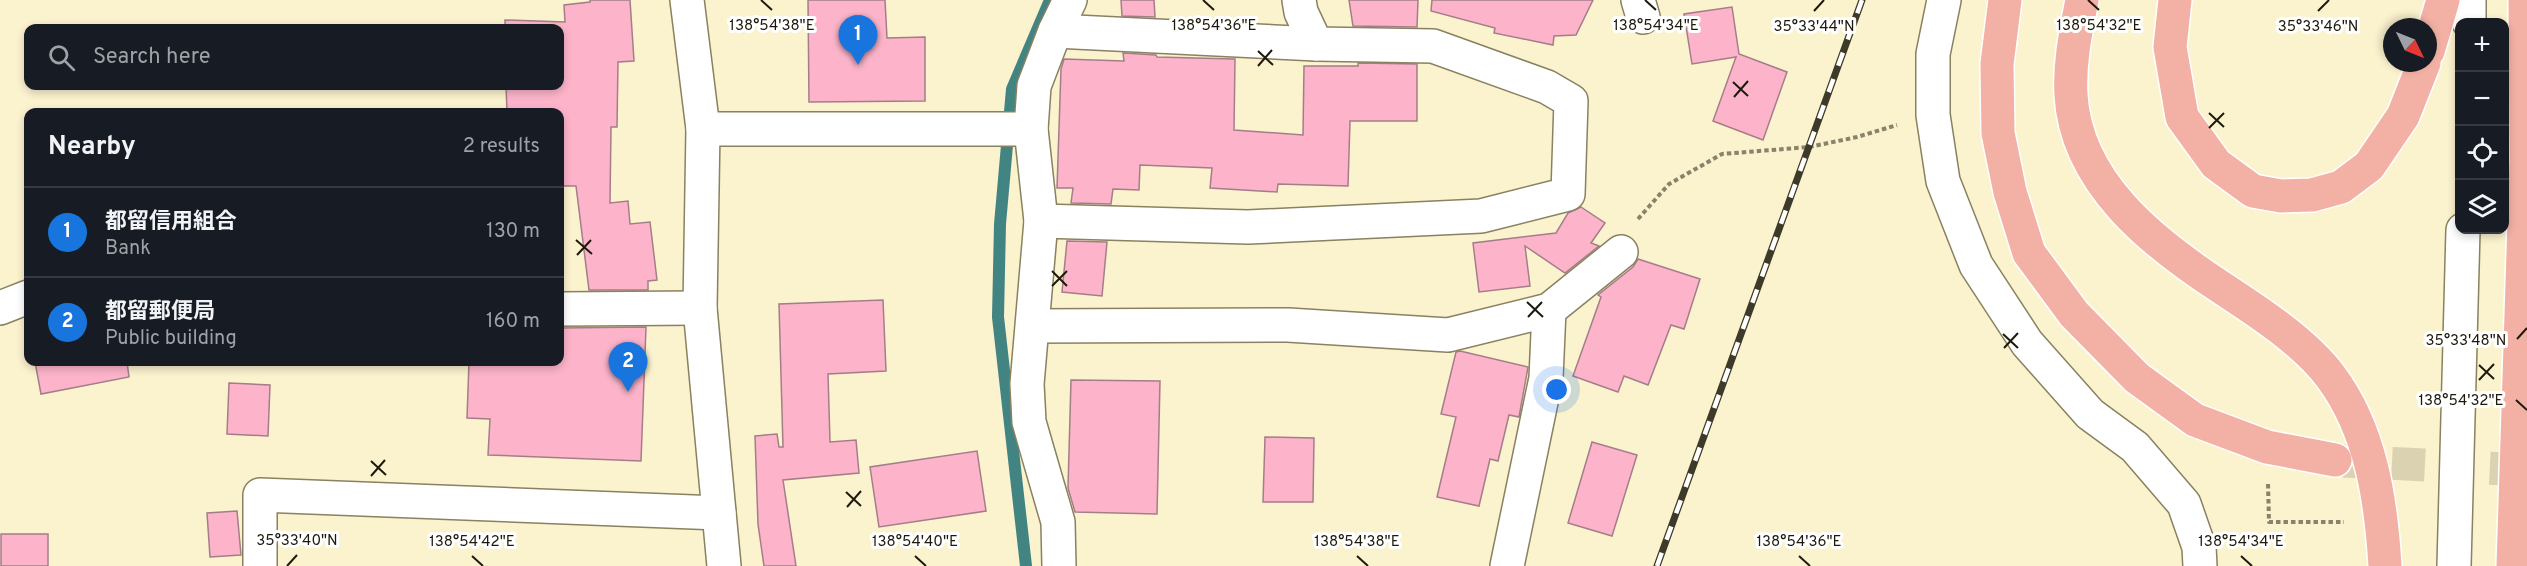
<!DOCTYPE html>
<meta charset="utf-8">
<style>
body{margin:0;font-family:Overpass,"Noto Sans JP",sans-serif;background:#242831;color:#f1f3f6}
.controls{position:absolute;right:18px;top:18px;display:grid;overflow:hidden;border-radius:12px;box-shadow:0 3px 9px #0003}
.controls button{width:54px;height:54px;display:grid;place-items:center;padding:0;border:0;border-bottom:2px solid #363941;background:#171b24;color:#f1f3f6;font:30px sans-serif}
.compass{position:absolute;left:2383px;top:18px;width:54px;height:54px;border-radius:50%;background:#171b24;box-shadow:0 3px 9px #0003;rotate:133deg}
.you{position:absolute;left:1557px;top:390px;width:21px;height:21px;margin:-15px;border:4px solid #fff;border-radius:50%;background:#1a73e8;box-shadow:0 0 0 9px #1a73e833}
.badge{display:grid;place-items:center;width:39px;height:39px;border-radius:50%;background:#1975de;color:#fff;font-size:20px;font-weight:700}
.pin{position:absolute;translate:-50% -50px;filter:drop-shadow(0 2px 3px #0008)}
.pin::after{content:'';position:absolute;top:32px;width:21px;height:18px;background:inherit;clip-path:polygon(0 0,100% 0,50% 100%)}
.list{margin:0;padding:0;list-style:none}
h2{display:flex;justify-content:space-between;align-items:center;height:78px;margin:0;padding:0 24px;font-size:26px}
h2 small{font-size:20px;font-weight:400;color:#9ea1a6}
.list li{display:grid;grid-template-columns:39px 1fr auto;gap:18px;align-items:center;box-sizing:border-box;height:90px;padding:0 24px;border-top:2px solid #363941}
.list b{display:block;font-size:22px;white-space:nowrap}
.list p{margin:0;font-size:20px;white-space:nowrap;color:#9ea1a6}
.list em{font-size:20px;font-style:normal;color:#9ea1a6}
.icon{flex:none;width:33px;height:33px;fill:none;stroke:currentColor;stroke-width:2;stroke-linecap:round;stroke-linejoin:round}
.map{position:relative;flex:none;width:2527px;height:566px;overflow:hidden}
.search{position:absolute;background:#171b24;box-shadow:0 3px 9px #0003;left:24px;top:24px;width:540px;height:66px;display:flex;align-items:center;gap:15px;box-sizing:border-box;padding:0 21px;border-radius:12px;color:#9ea1a6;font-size:22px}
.panel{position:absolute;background:#171b24;box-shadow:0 3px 9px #0003;left:24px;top:108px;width:540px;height:258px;border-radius:12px}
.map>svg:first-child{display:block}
</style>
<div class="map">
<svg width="2527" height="566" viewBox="0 0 2527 566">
<rect width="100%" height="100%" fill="#fbf2ce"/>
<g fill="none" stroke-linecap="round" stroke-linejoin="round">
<!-- stream -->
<polyline stroke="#428482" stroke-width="12" points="1026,566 998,317 1000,224 1012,89 1050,0"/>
</g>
<!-- building -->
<g fill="#fdb4ca" stroke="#a37e89" stroke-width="1.5">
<polygon points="590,0 630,0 634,61 618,62 617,127 611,127 610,203 628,201 630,224 650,222 657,280 648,281 648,290 589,290 576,186 560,186 560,112 507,112 506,86 560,86 560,28 505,28 505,20 565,22 564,5 590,2"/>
<polygon points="808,0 885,0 887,38 925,37 925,101 809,102"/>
<polygon points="1121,0 1154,0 1155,17 1122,16"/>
<polygon points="1349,0 1418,0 1417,27 1353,26"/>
<polygon points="1432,0 1593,0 1576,35 1554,36 1553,45 1494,33 1495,28 1431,11"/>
<polygon points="1732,7 1739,54 1787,72 1763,140 1713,121 1736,57 1692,64 1684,14"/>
<polygon points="1123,53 1156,55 1157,57 1235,59 1234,130 1303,135 1304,66 1358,66 1358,63 1417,64 1417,121 1350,121 1348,186 1278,184 1277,192 1210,188 1212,168 1140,165 1139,190 1113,189 1111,204 1071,203 1073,188 1057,188 1061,69 1064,59 1124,61"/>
<polygon points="1581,207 1605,223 1591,243 1599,246 1565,273 1525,246 1530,286 1479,292 1473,243 1556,233 1568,213"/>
<polygon points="1067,241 1107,242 1102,296 1062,292"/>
<polygon points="1638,259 1700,279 1684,329 1671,325 1648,385 1624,376 1618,392 1573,376 1601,297 1598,295 1633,267"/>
<polygon points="883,300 886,371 828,374 830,442 856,440 859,473 783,480 796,566 764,566 758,524 755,436 777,434 779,447 783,447 779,304"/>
<polygon points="646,327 641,461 488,455 490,419 467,418 469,362 560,362 560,328"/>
<polygon points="1460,351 1528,367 1519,417 1509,415 1498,461 1490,459 1479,506 1437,497 1456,417 1441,414 1456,352"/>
<polygon points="35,362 127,362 129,377 41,394"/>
<polygon points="1071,380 1160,381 1157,514 1075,512 1068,488"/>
<polygon points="229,383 270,385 268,436 227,434"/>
<polygon points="1265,437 1314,438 1313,502 1263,502"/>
<polygon points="1592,442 1637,455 1612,536 1568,523"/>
<polygon points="977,451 986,511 879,527 870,467"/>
<polygon points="237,511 241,555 210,557 207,513"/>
<rect x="1" y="534" width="47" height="32"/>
</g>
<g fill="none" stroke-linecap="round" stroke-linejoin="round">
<!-- highway-tunnel -->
<polyline stroke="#dad2b1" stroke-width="33" stroke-dasharray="33 16" stroke-linecap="butt" points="2343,461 2527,470"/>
<defs>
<g id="minor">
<polyline points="687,0 703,129 700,308 724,566"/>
<polyline points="1638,0 1643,17"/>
<polyline points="1944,0 1933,54 1933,115 1943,181 1976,265 2027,343 2090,414 2135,447 2184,504 2199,547 2200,566"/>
<polyline points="2469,22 2469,0"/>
<polyline points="1055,31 1316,44"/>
<polyline points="703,129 1031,129"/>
<polyline points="1041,221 1248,227 1481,216 1568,194 1571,101 1547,87 1433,46 1316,44 1301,12 1299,0"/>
<polyline points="0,308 28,297"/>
<polyline points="560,309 700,308"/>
<polyline points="1033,326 1288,325 1448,335 1549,310 1621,252"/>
<polyline points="260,566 260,495 719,513"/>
<polyline points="1059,566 1058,522 1029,422 1027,384 1041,221 1031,129 1034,86 1055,31 1070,0"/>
<polyline points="1507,566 1546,378 1549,310"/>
<polyline points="2454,566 2463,230"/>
</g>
<g id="highway">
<polyline points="2005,0 1997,64 1998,133 2010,192 2029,253 2074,314 2137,378 2195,420 2267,447 2335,460"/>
<path d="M2082,0C2076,31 2069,63 2071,95C2076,183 2153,243 2222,288C2257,311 2305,342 2331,377C2371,431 2381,500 2385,566"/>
<polyline points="2175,0 2170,47 2182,117 2216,164 2253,191 2281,196 2312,195 2341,187 2369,166 2403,116 2424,63"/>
<polyline points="2428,51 2443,0"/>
<polyline points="2513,566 2526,159 2525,0"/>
</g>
</defs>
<!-- minor casing -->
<use href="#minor" stroke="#898160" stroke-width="36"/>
<!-- highway casing -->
<use href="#highway" stroke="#fff" stroke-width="36"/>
<!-- path -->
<g stroke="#88836a" stroke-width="4" stroke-dasharray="4.5 3" stroke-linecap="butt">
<polyline points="1638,219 1669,184 1722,154 1809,147 1857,137 1897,125"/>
<polyline points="2268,484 2269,522 2344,522"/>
</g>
<!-- minor -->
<use href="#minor" stroke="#fff" stroke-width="33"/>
<!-- highway -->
<use href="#highway" stroke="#f3b1a5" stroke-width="33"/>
<defs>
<polyline id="rail" points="1657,566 1862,0"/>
</defs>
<!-- rail casing -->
<use href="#rail" stroke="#3e3a29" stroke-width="7"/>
<!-- rail -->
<use href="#rail" stroke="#fff" stroke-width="4.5" stroke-dasharray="14" stroke-linecap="butt"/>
</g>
<!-- ticks -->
<path fill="none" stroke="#1d1a0c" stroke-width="2" d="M761,0L772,10M1203,0L1214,10M1645,0L1656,10M2088,0L2099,10M1814,11L1824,0M2318,11L2329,0M1258,51L1273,65M1258,66L1272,50M1733,82L1748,96M1734,97L1748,81M2209,113L2224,127M2209,128L2224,113M576,240L592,254M577,255L591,240M1052,271L1067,286M1052,286L1067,271M1527,302L1543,317M1528,317L1542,302M2003,334L2018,348M2517,339L2527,328M2004,348L2018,333M2479,365L2494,379M2479,380L2494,364M2516,400L2527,410M371,461L386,475M371,476L385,460M846,492L861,506M847,507L861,491M472,556L483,566M915,556L926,566M1357,556L1368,566M1799,556L1810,566M2241,556L2252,566M287,566L297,555"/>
<g font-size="15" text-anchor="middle" fill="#1d1a0c" stroke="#fff" stroke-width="6" stroke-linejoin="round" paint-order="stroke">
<text x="2099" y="30">138°54'32"E</text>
<text x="772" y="30">138°54'38"E</text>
<text x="1214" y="30">138°54'36"E</text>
<text x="1656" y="30">138°54'34"E</text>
<text x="1814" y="31">35°33'44"N</text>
<text x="2318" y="31">35°33'46"N</text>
<text x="2466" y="345">35°33'48"N</text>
<text x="2461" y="405">138°54'32"E</text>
<text x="297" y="545">35°33'40"N</text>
<text x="472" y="546">138°54'42"E</text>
<text x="915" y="546">138°54'40"E</text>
<text x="1357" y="546">138°54'38"E</text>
<text x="1799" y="546">138°54'36"E</text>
<text x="2241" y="546">138°54'34"E</text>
</g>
</svg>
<div class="controls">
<button>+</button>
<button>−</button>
<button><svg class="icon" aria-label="locate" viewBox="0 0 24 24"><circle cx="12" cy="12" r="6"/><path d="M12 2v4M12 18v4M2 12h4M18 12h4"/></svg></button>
<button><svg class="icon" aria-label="layers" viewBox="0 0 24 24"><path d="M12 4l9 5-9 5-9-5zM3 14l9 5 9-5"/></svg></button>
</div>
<svg class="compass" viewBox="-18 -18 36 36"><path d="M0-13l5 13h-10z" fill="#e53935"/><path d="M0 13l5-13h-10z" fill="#9ea1a6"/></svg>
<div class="you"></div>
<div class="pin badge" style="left:858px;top:65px">1</div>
<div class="pin badge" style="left:628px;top:392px">2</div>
<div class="search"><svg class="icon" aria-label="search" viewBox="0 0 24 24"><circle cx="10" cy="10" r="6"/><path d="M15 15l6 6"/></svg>Search here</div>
<section class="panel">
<h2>Nearby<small>2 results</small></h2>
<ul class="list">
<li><span class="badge">1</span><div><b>都留信用組合</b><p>Bank</p></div><em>130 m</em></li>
<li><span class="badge">2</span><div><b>都留郵便局</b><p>Public building</p></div><em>160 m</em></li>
</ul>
</section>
</div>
